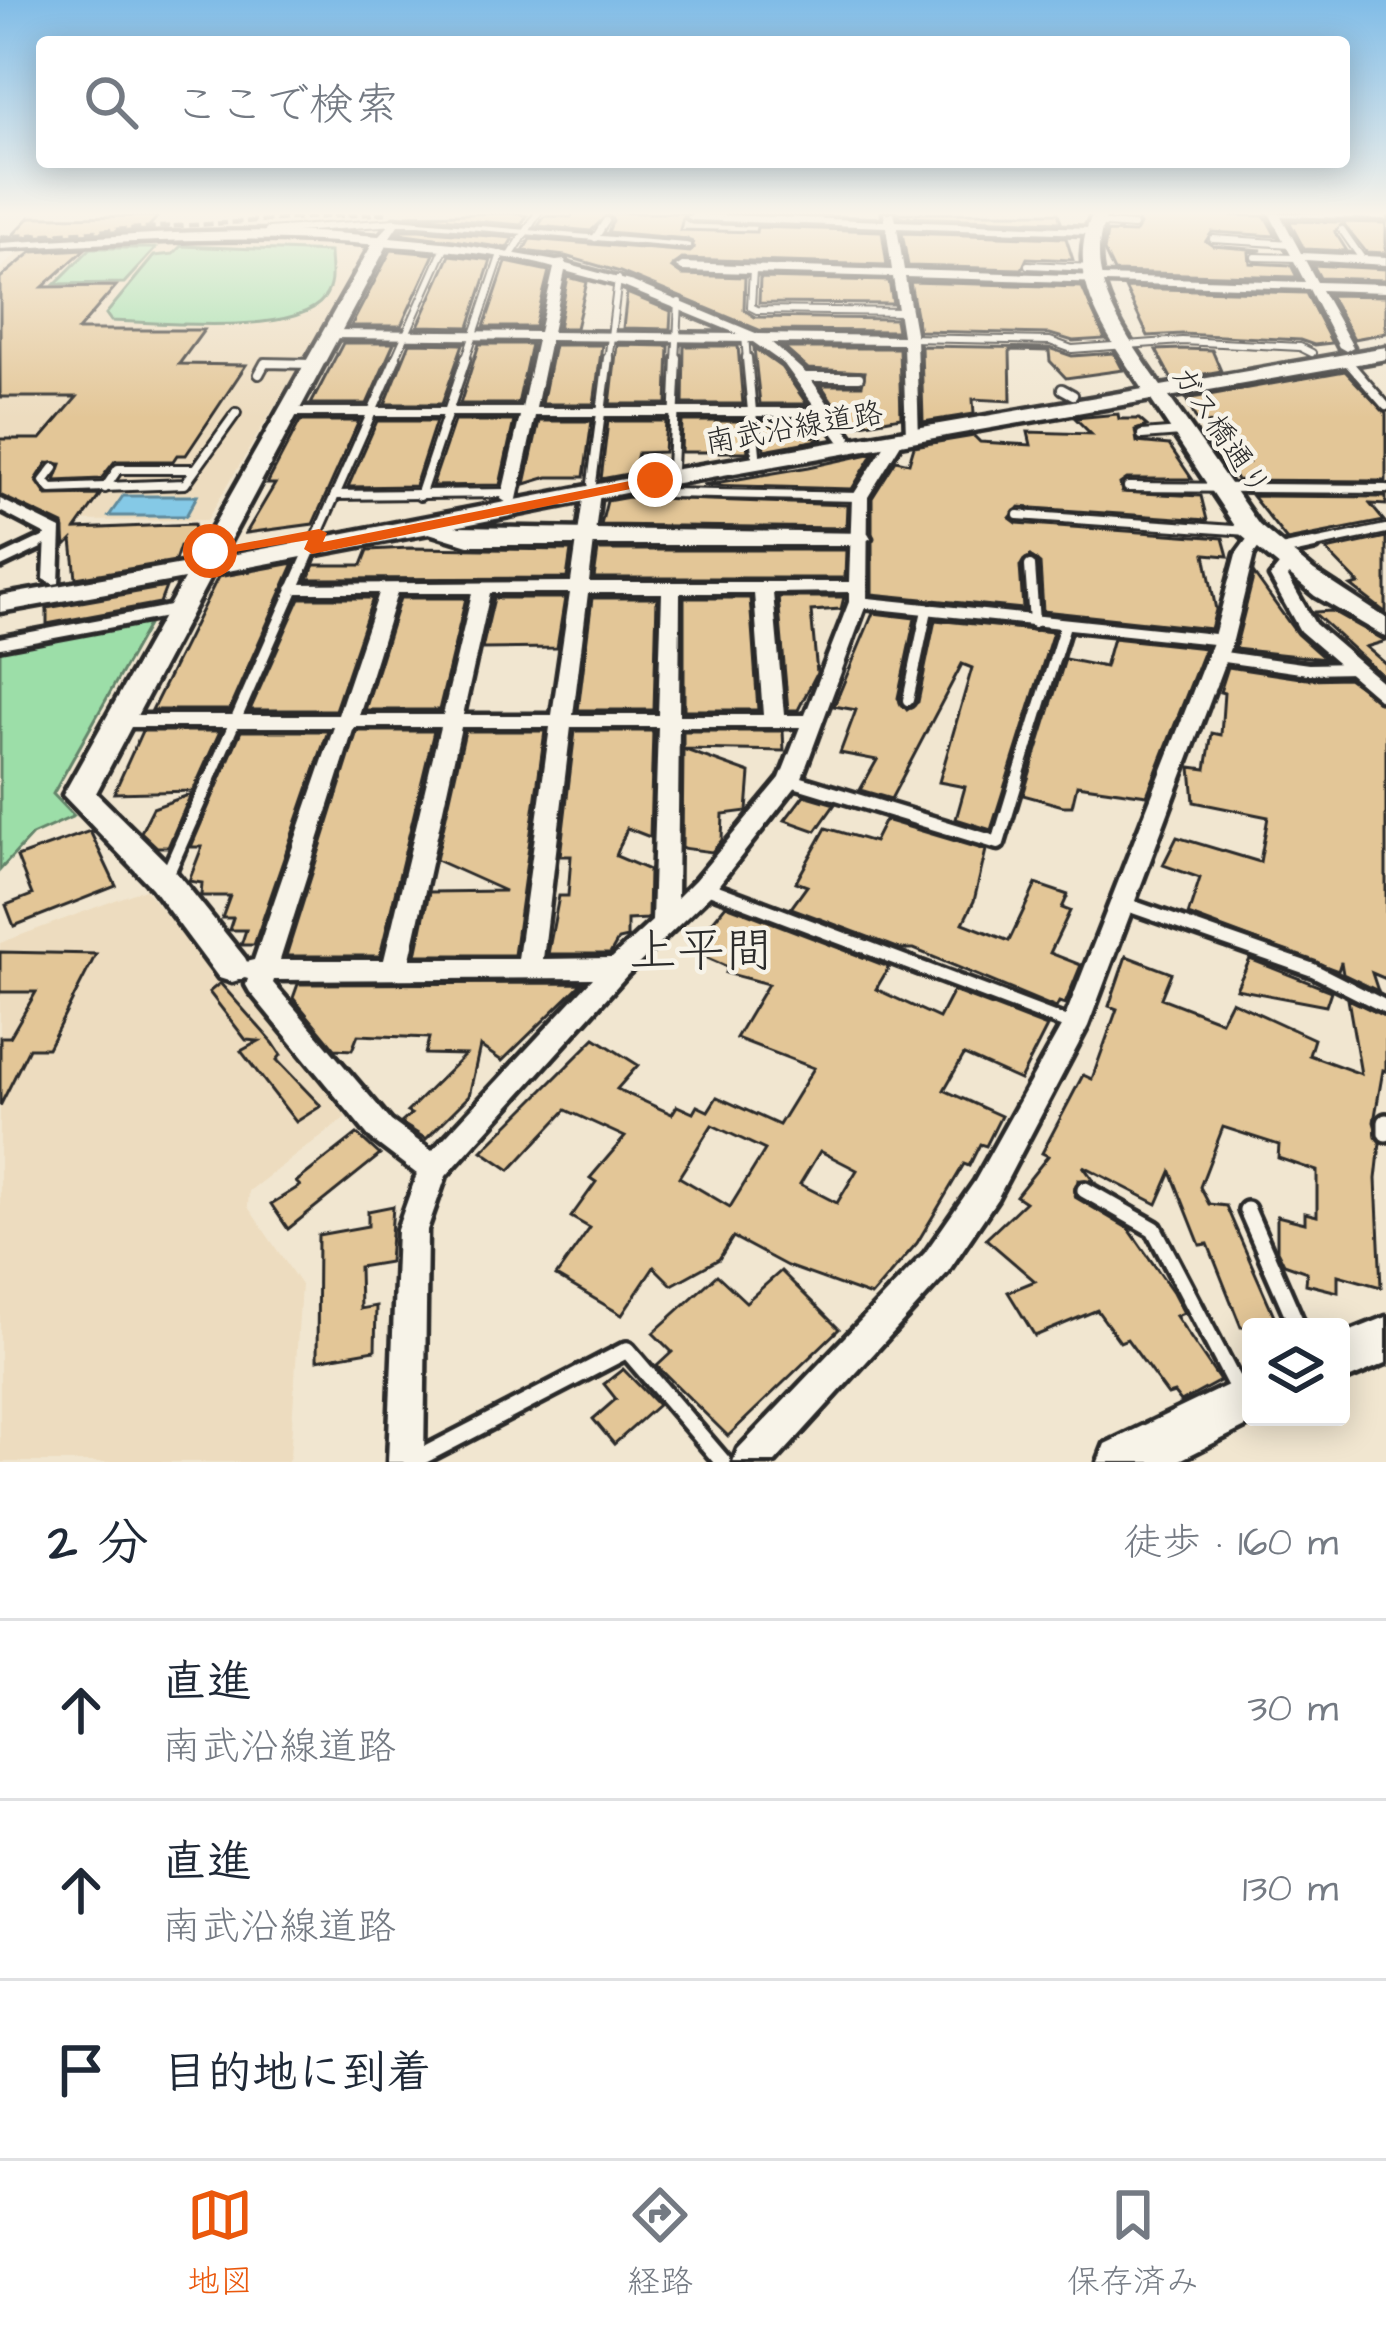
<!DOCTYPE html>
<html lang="ja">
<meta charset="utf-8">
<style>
body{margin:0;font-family:"Architects Daughter","Klee One",sans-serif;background:#f6f6f7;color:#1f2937}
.controls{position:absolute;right:36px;bottom:36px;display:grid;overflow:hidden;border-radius:12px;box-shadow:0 6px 30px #0003}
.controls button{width:108px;height:108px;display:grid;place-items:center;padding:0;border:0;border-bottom:3px solid #e0e1e3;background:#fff;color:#1f2937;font:60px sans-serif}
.stop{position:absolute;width:36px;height:36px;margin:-27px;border:9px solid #ea580c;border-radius:50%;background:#fff}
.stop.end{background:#ea580c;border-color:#fff;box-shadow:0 3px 12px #0008}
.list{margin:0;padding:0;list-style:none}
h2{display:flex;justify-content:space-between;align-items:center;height:156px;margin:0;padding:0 48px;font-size:51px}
h2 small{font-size:39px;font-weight:400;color:#747a83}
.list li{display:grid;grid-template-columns:78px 1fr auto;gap:36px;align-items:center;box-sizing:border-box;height:180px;padding:0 48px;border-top:3px solid #e0e1e3}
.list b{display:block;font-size:45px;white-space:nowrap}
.list p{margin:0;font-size:39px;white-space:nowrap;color:#747a83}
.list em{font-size:39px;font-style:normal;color:#747a83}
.icon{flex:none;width:66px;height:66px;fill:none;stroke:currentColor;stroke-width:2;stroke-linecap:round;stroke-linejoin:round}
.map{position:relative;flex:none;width:1386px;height:1462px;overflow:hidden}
.search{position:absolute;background:#fff;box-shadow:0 6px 30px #0003;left:36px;right:36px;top:36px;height:132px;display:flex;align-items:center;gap:30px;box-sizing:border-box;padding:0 42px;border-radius:12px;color:#747a83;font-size:45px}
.sheet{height:696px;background:#fff}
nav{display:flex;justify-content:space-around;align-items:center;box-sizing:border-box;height:168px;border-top:3px solid #e0e1e3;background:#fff;font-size:33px;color:#747a83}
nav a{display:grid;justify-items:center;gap:6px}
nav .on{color:#ea580c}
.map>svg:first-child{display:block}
</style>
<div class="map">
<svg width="1386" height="1462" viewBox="0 0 1386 1462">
<rect width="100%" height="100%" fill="#f1e6d0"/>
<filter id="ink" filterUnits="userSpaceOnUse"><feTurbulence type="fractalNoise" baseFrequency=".00833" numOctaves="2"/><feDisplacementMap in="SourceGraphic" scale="24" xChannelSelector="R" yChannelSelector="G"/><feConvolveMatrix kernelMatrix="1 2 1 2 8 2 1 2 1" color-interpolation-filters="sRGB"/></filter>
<g filter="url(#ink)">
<!-- built -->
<g fill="#eddcbf">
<polygon points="246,240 370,246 207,520 57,521 0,493 0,269 23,249 40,246"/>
<polygon points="145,889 209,969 251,993 346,1117 249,1191 248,1207 301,1285 290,1457 287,1462 0,1462 0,943"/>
</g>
<!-- green -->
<g fill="#9cdea8" stroke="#64846a" stroke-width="3">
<path d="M181,246L330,252C330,268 335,283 324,298C296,337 158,322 111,321L106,314L154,256L173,254Z"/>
<polygon points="91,248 156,248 124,283 55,284"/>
<polygon points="152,618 53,794 74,816 32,835 0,870 0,647"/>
</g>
<!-- water -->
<polygon fill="#85c9e6" stroke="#618a9b" stroke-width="3" points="123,496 197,496 186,516 109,516"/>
<!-- building -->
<g fill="#e3c697" stroke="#2b2b2b" stroke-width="3" fill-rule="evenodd">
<polygon points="518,213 527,216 521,225 406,215"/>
<polygon points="573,213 684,213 680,230 756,232 757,227 882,231 887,265 682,259 672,268 682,275 745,277 744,310 755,317 895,319 897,331 759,330 620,272 565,256 523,251 530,239 690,252 694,248 687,239 608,232 613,220 608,214 591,231 538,226 545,216 571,217"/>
<polygon points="899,213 1058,213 1061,222 900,217"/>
<polygon points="1112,213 1265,216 1276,236 1212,232 1206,241 1213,246 1262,250 1249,252 1250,263 1291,265 1297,277 1114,272 1104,251 1107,232 1135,233 1140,225 1136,219"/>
<polygon points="158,216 146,230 10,238 30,217"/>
<polygon points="1289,221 1386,223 1386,253 1366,252 1343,223 1335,232 1347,251 1304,249"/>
<polygon points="400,230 419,230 513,238 507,248 398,233"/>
<polygon points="902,233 1066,238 1073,260 1027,258 1022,269 908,266"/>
<polygon points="85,249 43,287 116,286 78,330 204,330 179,364 246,365 186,455 177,455 173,461 115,461 101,479 55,481 61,464 47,463 36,480 47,496 100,495 76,529 194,524 197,543 180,546 175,561 76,578 72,540 65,547 63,525 0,495 0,439 41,439 77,397 0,397 0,278 32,252"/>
<polygon points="391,250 434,254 401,326 351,326"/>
<polygon points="450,255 491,260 469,327 418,326"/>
<polygon points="506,262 549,271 535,327 484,327"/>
<polygon points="1313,265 1386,269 1386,280 1320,278"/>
<polygon points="568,277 587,282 576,328 558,328"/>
<polygon points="760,278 889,281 893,304 759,303"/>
<polygon points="910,282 1082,287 1105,339 1073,341 1050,334 919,331"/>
<polygon points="1125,288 1306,293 1332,343 1314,345 1300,340 1182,334 1148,336"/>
<polygon points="627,293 671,311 670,329 623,328"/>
<polygon points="1329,295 1386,296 1386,333 1354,339"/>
<polygon points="343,343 394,343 367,404 311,404"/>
<polygon points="410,343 463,344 442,404 385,404"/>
<polygon points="479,344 531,344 518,404 460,404"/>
<polygon points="554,345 602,345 594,404 542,404"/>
<polygon points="617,345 669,346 667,404 610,404"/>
<polygon points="684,346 738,346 743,404 683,404"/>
<polygon points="921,346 1049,348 1072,356 1114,353 1123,370 1066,378 1050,361 1049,351 1010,350 1011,401 973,399 974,414 923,422"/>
<polygon points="754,348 781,367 807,404 760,404"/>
<polygon points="784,348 899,348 901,417 849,426 821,385 862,385 865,372 808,369"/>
<polygon points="1182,349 1212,350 1221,371 1172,380 1156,350"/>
<polygon points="1345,371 1386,414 1386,481 1237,480 1226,461 1248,462 1225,424 1198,423 1186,399"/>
<polygon points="1118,414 1119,419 1139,419 1147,426 1135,430 1137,442 1169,445 1192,479 1127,479 1120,484 1122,492 1201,496 1207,520 1019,507 1010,518 1017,523 1223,538 1228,556 1205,554 1216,610 1211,629 1043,611 1040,564 1030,556 1020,566 1023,609 872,594 872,498 896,460 909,463 914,446 974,436 980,442 1031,445 1028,432 1091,434 1075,418"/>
<polygon points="300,421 359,421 313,524 246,533 275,484 267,484"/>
<polygon points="377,421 436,421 415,486 348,487"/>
<polygon points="454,421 514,421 500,485 432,486"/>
<polygon points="539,421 592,421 584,477 548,477 525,484"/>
<polygon points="608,421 666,421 664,452 638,453 633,473 601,479"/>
<polygon points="682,421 745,421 748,452 681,452"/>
<polygon points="761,421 819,421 826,430 804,434 824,439 764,450"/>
<polygon points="874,453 852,489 703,485 809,467"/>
<polygon points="1252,496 1386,497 1386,505 1370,504 1384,521 1287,540"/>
<polygon points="629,497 847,505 846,528 601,525 607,501"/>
<polygon points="1386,537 1386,613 1351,586 1359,584 1326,550"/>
<polygon points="368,550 409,548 571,550 567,578 308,579 314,565 362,565"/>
<polygon points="598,550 846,550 845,578 594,578"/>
<polygon points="294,563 229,710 152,710 218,577"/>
<polygon points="1254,574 1297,634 1325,659 1235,649"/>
<polygon points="166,587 160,603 47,624 47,608"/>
<polygon points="778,597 844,597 841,609 811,611 817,673 798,710 788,710"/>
<polygon points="300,598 373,598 335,710 250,710"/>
<polygon points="400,598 466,598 439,710 365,710"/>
<polygon points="494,598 565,598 557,648 482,649"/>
<polygon points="592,598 657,598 654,710 578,710"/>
<polygon points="684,598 750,598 758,710 684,710"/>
<polygon points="1332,611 1386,641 1366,647 1386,664 1386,679 1313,612"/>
<polygon points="873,613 915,618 898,698 907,710 918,702 935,620 1053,632 991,830 956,819 965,787 939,782 972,668 962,664 891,799 860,790 877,760 840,753 856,710 834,706"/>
<polygon points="1113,638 1205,648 1147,795 1077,785 1072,806 1063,806 1023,795 1065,659 1105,667"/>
<polygon points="1228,667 1307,679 1348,678 1386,705 1386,979 1372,973 1378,991 1343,974 1341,962 1338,971 1188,915 1200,878 1163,865 1177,837 1260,862 1268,817 1194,802 1191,767 1206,769 1212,733 1221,735 1224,693 1220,692"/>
<polygon points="142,731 220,731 193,791 114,793"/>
<polygon points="241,731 328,731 254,945 241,945 246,930 229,930 233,918 222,918 230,896 201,896 202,883 189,881 202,847 191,847"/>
<polygon points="357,731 434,731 380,956 286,956"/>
<polygon points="465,731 545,731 514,955 416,955 429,892 505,891 436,860"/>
<polygon points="575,731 653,731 650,837 627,828 616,856 649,870 648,919 627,920 627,938 618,940 610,954 548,954 559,896 568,896 571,856 560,856"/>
<polygon points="683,731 783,731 784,751 683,749"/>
<polygon points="683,749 750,773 747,811 723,814 722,840 712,852 682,848"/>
<polygon points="191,794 168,847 157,847 141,832 153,808"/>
<polygon points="804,795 835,804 816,831 785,820"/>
<polygon points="885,820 986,850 974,901 963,923 1009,941 1036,884 1068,895 1062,908 1070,911 1050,953 1081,965 1065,1004 1059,1002 1056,1008 914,949 900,949 791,908 807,886 796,882 826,828 874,842"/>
<polygon points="90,831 116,886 14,926 6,905 32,895 17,857"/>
<path d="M726,905L889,967L876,989L939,1018L953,991L1047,1027L1020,1080L964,1055L944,1090L1001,1116L986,1146L980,1144L969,1166L964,1164L917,1243L871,1296L787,1266L733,1237L719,1259L672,1285L654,1267L622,1315L556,1276L590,1228L571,1217L596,1182L590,1178L625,1137L566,1110L510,1170L482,1151L595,1038L638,1065L617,1089L672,1114L677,1106L693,1113L697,1106L708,1111L717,1097L779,1125L814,1068L736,1038L768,984L726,973L728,967L689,950ZM712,1125L765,1150L730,1207L679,1177ZM820,1151L857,1170L837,1203L800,1184Z"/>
<polygon points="0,952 96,954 48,1048 29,1048 0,1106 0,1037 10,1037 36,992 0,992"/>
<polygon points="1126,956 1171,973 1161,998 1221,1021 1231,1001 1314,1039 1309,1055 1361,1074 1348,999 1386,1017 1386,1071 1383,1070 1374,1122 1380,1143 1376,1179 1381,1287 1338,1275 1338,1292 1306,1284 1307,1272 1284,1264 1277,1250 1277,1216 1305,1223 1305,1213 1317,1216 1317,1171 1278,1158 1279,1145 1223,1127 1200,1187 1209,1204 1226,1206 1279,1327 1241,1327 1208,1244 1200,1245 1171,1172 1157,1204 1083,1166 1094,1181 1078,1180 1075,1197 1129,1229 1173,1292 1184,1313 1176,1316 1220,1381 1181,1402 1174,1393 1168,1395 1127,1339 1120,1342 1097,1310 1035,1336 1008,1292 1035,1281 986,1239 1025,1202 1016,1196 1048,1156 1042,1153 1083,1075 1092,1079 1117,1009 1109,1006"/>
<polygon points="1250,959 1331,991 1326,1006 1236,989"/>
<polygon points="220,983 273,1043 281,1055 277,1060 321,1106 296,1122 241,1051 259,1041 246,1040 209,992"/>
<polygon points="582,983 502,1061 480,1046 469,1096 426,1139 401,1123 411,1114 407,1112 465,1055 425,1054 429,1038 358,1035 352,1050 335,1049 293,998 298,984"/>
<polygon points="357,1134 380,1155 288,1229 271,1204 300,1186 296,1182"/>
<polygon points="393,1206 389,1262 359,1267 360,1309 376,1306 375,1350 317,1360 318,1235 368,1226 368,1211"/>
<polygon points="781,1271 839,1329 728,1436 657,1366 672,1352 653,1333 717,1275 746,1302"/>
<polygon points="623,1369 658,1405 614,1444 593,1419 616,1399 604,1384"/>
</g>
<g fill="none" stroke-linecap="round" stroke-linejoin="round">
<defs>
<g id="lane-far4">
<polyline points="1093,223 1133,226"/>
<polyline points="1342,230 1363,260"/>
<polyline points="268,231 395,222"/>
<polyline points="595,238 606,221"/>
<polyline points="1213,239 1291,244"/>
<polyline points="511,255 538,213"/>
<polyline points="1255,257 1298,258"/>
<polyline points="1028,265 1093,268"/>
<polyline points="753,269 751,307 757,310 905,312"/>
<polyline points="745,335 747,361"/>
<polyline points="909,338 1050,341 1072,349 1182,341 1300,347 1312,353"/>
<polyline points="394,361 445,247"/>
<polyline points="465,361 501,254"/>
<polyline points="608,361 618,279"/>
<polyline points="676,361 679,302"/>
</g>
<g id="lane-far3">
<polyline points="747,358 756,454"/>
<polyline points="1346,360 1386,406"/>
<polyline points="259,374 265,363 312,364"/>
<polyline points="801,377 859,377"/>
<polyline points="1062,389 1073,395"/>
<polyline points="1142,435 1181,432"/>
<polyline points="54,468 44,481 51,489 185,484 236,413"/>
<polyline points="672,468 677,358"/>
<polyline points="655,480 669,493 860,497"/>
<polyline points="592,483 608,358"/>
<polyline points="1128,487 1386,489"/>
<polyline points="105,488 118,469 195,469"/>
<polyline points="335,495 510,493"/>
<polyline points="420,496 466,358"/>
<polyline points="1018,515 1248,531"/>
<polyline points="31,547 55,536"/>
<polyline points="312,547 396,358"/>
<polyline points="1300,547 1386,529"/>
</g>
<g id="lane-far2">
<polyline points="1277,552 1314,544"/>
<polyline points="0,562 38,544"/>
<polyline points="1030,566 1034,622"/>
<polyline points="858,602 1223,640"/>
<polyline points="0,643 176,610"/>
<polyline points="1217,656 1308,669 1354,668"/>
<polyline points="908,700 927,610"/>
<polyline points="790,780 801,783"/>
<polyline points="208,783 313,544"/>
<polyline points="1016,783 1065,625"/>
</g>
<g id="lane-far1">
<polyline points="791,780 998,843 1017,780"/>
<polyline points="167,875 209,780"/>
<polyline points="704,886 1072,1025"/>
<polyline points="1122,903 1313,970 1386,1007"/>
</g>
<g id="lane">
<polyline points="1386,1122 1386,1133"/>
<polyline points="1085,1190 1154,1229 1238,1390"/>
<polyline points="1247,1210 1298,1327"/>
<polyline points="411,1462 627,1350 723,1462"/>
</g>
<g id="street">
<path d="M884,213H894L896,221L1089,228L1095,231L1089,234L897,228L904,270L1305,282L1269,213H1386V219L1281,216L1301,253L1386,257V265L1305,260L1317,282L1386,284V292L1321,290L1353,347L1346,351L1339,347L1309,289L905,277L916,338L919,439L906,436L903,344L772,343L808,375L852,438L849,441H839L821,416H535L517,499L509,504L501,499L520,416H287L280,412L287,408H522L537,340L329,338L322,334L329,330L539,332L554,268C497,252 437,250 380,245C255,234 126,242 0,249V243C126,235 254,225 379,236L395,219L686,243L690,244V248L419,225H398L390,237L453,243L556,261L565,260L566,264L633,282L758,334L902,336L893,277L682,271L676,267L682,263L892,270L886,227L692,220L687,217L692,214L885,221ZM565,271L624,287L738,334L552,332ZM550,340L753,342L784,364L816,408H536Z"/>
<path d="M895,435L903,440L868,497L867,602L801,780L713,892L627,975L446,1176L427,1230L424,1462H388L397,1230L417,1174L371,1139L250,992L246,985L248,979L241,977L237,970L241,963L254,960L334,727H118L108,721L118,715H338L379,593H296L290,592L287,588L290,584L571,582L584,492L592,487L600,492L589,582H849L852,497L890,437ZM849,592V602L805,715H784L773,593ZM397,593H472L443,715H359ZM490,593H570L552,715H463ZM588,593H662L658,715H573ZM680,593H754L763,715H679ZM354,727H440L384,960H280ZM461,727H550L518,959H410ZM571,727H658L652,921L612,958L543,959ZM679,727H800L780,778L695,880L677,898ZM593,978L432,1151L391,1121L273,983L274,980Z"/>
<polygon points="0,499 61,529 59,583 53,584 44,579 46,535 0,511"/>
<polygon points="1256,534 1265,539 1254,554 1233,640 1088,1026 997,1199 947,1273 775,1462 733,1462 738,1449 925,1253 975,1181 1062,1025 1213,640 1236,554 1250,535"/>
<polygon points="1289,560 1298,565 1288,577 1315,624 1386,685 1386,701 1379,699 1300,631 1270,577 1283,561"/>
</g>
<g id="secondary">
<path d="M1093,213H1108C1079,276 1126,335 1161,386L1386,347V359L1169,397L1259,525L1314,571L1386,618V637L1315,596L1241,535L1151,400L655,487L455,527L868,533L871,538L859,545H468L429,533L212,574L96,793L176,872L245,958L250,968L245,978L232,982L219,978L152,888L63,795L184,579L0,612V596L193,562L375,239L389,242L221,557L655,473L1143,389C1108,337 1062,277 1093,213Z"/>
<polygon points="1386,1317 1386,1363 1341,1382 1341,1335"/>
<polygon points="1251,1374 1251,1417 1265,1417 1176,1462 1098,1462 1105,1444"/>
</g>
</defs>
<!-- lane-far4 casing -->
<use href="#lane-far4" stroke="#2b2b2b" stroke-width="10"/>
<!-- lane-far3 casing -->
<use href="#lane-far3" stroke="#2b2b2b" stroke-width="14"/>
<!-- lane-far2 casing -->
<use href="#lane-far2" stroke="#2b2b2b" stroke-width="20"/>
<!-- lane-far1 casing -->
<use href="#lane-far1" stroke="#2b2b2b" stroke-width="21"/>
<!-- lane casing -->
<use href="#lane" stroke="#2b2b2b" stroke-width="24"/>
<!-- street casing -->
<use href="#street" stroke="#2b2b2b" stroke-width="9"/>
<!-- secondary casing -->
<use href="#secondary" stroke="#2b2b2b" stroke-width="9"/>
<!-- lane-far4 -->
<use href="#lane-far4" stroke="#f7f3e8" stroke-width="6"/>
<!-- lane-far3 -->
<use href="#lane-far3" stroke="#f7f3e8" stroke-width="8"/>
<!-- lane-far2 -->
<use href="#lane-far2" stroke="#f7f3e8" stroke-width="10"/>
<!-- lane-far1 -->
<use href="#lane-far1" stroke="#f7f3e8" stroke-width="12"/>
<!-- lane -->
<use href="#lane" stroke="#f7f3e8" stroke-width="15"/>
<!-- street -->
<use href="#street" fill="#f7f3e8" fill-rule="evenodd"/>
<!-- secondary -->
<use href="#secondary" fill="#f7f3e8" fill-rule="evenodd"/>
<!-- rail -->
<polyline stroke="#2b2b2b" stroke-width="4.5" stroke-dasharray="10 4.5" stroke-linecap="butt" points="0,237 386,213"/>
</g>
</g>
<!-- sky -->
<linearGradient id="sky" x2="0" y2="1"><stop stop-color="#80bce7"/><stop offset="0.51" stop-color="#f9f4ea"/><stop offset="1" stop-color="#f9f4ea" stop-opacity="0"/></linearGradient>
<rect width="1386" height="418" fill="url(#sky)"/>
<!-- route -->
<polygon fill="#ea580c" points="655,476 660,483 312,554 304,549 308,540 210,556 202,551 319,529 327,533 323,542"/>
<g text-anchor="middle" stroke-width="9" stroke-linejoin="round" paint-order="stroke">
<!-- far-street labels -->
<g font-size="30" fill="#2b2b2b" stroke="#f7f3e8">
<text transform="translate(794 427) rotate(-10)" y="10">南武沿線道路</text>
<text transform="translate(1221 430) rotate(56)" y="10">ガス橋通り</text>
</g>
<!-- near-neighbourhood labels -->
<g font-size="48" fill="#2b2b2b" stroke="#f7f3e8">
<text x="701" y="966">上平間</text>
</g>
</g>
</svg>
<div class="controls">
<button><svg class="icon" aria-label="layers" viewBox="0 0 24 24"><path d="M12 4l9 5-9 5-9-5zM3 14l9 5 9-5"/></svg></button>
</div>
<div class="stop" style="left:210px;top:551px"></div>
<div class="stop end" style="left:655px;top:480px"></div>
<div class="search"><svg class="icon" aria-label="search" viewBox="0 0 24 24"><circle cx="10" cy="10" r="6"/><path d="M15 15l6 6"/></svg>ここで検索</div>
</div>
<section class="sheet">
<h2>2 分<small>徒歩 · 160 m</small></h2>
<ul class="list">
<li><svg class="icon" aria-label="ahead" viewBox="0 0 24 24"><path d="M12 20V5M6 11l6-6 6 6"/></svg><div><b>直進</b><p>南武沿線道路</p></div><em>30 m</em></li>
<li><svg class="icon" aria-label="ahead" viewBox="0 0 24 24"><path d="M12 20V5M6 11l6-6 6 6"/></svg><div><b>直進</b><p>南武沿線道路</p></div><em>130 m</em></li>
<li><svg class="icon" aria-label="arrive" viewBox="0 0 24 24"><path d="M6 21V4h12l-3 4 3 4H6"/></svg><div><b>目的地に到着</b></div></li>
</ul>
</section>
<nav>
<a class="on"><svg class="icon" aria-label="map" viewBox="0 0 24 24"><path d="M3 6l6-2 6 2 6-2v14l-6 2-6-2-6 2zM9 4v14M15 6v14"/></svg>地図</a>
<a><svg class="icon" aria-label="directions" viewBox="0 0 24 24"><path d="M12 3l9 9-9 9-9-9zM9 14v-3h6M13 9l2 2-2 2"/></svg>経路</a>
<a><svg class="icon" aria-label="saved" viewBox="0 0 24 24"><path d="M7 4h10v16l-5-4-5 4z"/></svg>保存済み</a>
</nav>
